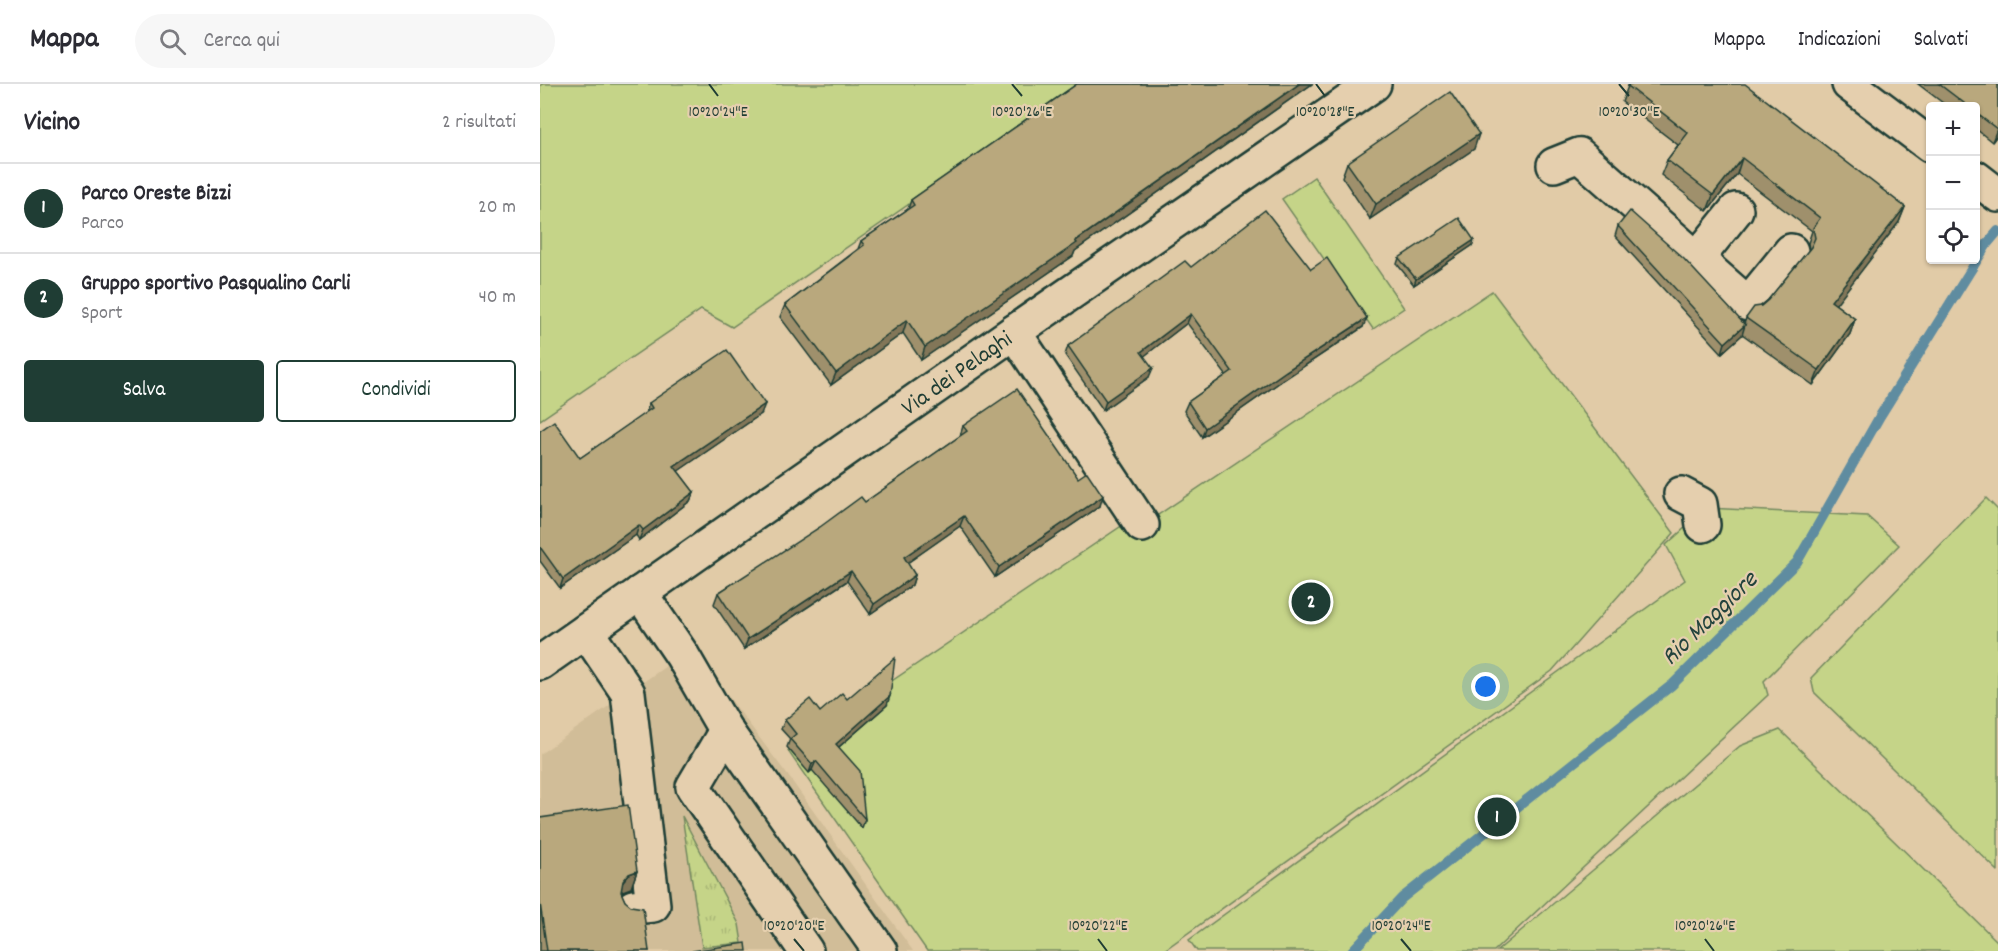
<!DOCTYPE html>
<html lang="it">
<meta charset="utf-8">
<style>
body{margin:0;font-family:Dekko,sans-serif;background:#f7f7f7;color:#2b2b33}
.controls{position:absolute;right:18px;top:18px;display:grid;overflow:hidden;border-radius:6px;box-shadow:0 2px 4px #0004}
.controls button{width:54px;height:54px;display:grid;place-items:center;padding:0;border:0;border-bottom:2px solid #e1e1e2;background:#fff;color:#2b2b33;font:30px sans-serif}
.you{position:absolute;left:946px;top:603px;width:21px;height:21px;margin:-15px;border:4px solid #fff;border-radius:50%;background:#1a73e8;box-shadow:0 0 0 9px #1a73e833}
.badge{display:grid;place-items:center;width:39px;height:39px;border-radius:50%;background:#1f3d34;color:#fff;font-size:20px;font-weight:700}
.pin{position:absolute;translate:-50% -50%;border:3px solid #fff;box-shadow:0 2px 6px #0006}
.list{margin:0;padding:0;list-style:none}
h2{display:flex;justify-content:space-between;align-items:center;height:78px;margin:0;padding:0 24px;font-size:26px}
h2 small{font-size:20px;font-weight:400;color:#7c7c81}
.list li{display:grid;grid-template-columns:39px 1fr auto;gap:18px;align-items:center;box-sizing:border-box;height:90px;padding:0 24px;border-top:2px solid #e1e1e2}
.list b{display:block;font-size:22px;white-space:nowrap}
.list p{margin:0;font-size:20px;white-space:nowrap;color:#7c7c81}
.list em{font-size:20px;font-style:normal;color:#7c7c81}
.actions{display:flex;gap:12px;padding:18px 24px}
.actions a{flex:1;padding:14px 0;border:2px solid #1f3d34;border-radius:6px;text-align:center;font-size:21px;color:#1f3d34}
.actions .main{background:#1f3d34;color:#fff}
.icon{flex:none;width:33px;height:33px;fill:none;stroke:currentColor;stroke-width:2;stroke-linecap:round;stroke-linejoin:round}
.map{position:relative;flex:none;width:1458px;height:867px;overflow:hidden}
header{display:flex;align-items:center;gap:36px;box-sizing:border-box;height:84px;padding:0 30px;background:#fff;border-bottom:2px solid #e1e1e2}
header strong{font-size:28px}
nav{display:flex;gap:33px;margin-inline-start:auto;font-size:21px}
.search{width:420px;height:54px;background:#f7f7f7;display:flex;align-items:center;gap:15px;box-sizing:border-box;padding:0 21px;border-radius:33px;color:#7c7c81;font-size:22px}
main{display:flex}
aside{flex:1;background:#fff}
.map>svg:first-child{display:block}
</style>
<header>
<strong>Mappa</strong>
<div class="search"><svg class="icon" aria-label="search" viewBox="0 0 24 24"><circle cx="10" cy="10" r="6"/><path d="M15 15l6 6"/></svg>Cerca qui</div>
<nav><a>Mappa</a><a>Indicazioni</a><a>Salvati</a></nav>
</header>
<main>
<aside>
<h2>Vicino<small>2 risultati</small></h2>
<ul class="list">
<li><span class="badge">1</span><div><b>Parco Oreste Bizzi</b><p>Parco</p></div><em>20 m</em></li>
<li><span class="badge">2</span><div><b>Gruppo sportivo Pasqualino Carli</b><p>Sport</p></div><em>40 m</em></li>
</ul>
<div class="actions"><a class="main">Salva</a><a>Condividi</a></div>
</aside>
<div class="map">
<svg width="1458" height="867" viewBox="0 0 1458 867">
<defs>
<pattern id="grass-tufts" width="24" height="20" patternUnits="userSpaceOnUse" patternTransform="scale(1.5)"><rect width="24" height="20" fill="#c5d488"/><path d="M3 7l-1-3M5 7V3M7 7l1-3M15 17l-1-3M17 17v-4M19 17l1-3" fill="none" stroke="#a9b776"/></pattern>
</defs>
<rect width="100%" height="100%" fill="#e1cba7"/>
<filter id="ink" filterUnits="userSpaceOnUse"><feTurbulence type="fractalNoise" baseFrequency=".0167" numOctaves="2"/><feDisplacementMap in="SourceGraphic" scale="12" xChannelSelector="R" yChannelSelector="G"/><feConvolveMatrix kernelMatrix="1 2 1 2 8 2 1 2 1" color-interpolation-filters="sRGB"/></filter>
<g filter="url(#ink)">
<!-- built -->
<polygon fill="#d1bd98" points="152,564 249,693 373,867 100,867 81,739 0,751 0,670"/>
<!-- grass -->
<polygon fill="url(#grass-tufts)" stroke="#72885e" stroke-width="1.5" points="142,732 199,840 202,859 162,863"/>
<!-- park -->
<g fill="#c5d488" stroke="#72885e" stroke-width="1.5">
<polygon points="2,0 542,0 192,243 161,226 0,336 0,2"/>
<polygon points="774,93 864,224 833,245 742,115"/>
<polygon points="952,207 1134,449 1012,587 623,867 387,867 248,667 580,443 603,441"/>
<polygon points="1446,414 1458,426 1458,787 1274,608 1271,594"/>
<polygon points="1167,424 1327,432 1359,461 1224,597 1228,611 954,867 657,867 649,856 1145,496 1126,461"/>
<polygon points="1240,646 1458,858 1458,867 957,867 1200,662"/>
</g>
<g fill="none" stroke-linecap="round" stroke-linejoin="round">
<!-- stream -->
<polyline stroke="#5f8ca0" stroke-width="10" points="812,867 862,814 1132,601 1257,478 1340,332 1447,160 1458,147"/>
<defs>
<g id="minor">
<polyline points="1309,0 1390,61"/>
<polyline points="1014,81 1039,71 1208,220 1251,167"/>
<polyline points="1436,94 1458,111"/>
<polyline points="1156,176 1196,126"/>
<polyline points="474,248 602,441"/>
<polyline points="1141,410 1160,420 1163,441"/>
<polyline points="100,509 142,571 186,647 340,867"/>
<polyline points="46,547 88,609 113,821 93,823"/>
<polyline points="0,579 474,248 834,0"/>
<polyline points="186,647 153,703 266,867"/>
</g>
</defs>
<!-- minor casing -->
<use href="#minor" stroke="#1f3d34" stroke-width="38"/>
<!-- minor -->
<use href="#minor" stroke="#e5cfae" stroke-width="33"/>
</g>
<!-- wall -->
<g fill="#9f906c" stroke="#1f3d34" stroke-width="1.5">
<polygon points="537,0 772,0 535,167 533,172 381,276 363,249 291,301 240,233 245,221 318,165 321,157 368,125 371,116"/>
<polygon points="1378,0 1458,0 1458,50 1452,58 1436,45 1436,22 1407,22"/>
<polygon points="1088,2 1365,123 1359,138 1295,220 1315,235 1310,250 1273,301 1202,250 1182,269 1075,152 1078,142 1204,240 1206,234 1228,216 1269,166 1268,159 1272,147 1197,90 1167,127 1121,91 1127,76 1138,61 1082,18"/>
<polygon points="934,65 830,135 802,93 807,79"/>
<polygon points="933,161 874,201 857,180 859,174"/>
<polygon points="651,183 771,185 823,243 743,296 662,353 644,327 648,318 686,291 647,239 604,272 609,293 563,326 525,271 528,262"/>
<polygon points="109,319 221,330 138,387 154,408 150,417 99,456 96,451 20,504 0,477 0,347 40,374 106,329"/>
<polygon points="423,342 538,394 560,422 455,493 420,442 367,479 375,491 372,501 330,530 307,497 204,565 174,520 178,509 325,418 420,352"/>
<polygon points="307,615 347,621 299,663 325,735 322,744 272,686 269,689 247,663 250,655 241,645 245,636 280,628"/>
<polygon points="0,734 97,787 91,804 81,809 109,867 0,867"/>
</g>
<!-- shaded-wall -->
<g fill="#827658" stroke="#1f3d34" stroke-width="1.5">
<polygon points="759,0 772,0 535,167 533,172 381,276 385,263"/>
<polygon points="1458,44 1458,50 1452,58 1457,45"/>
<polygon points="939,50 934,65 830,135 836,120"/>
<polygon points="1202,74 1197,90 1167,127 1173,111"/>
<polygon points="1365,123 1359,138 1286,233 1291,217"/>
<polygon points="934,156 933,161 874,201 876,195"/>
<polygon points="651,230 647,239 598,277 601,268"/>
<polygon points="827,234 823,243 743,296 662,353 665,344 746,287"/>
<polygon points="1315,235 1310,250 1273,301 1279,286"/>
<polygon points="367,236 363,249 291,301 296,289"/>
<polygon points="1205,241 1202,251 1182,269 1185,259"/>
<polygon points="613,284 609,293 563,326 566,317"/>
<polygon points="225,320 221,330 131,392 134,382"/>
<polygon points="154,408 150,417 99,456 103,446"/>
<polygon points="563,412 560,422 455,493 459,483"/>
<polygon points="424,432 420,442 360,484 364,473"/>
<polygon points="99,441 96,451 20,504 23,495"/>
<polygon points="311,487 307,497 204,565 208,555"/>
<polygon points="375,491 372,501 330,530 334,520"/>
<polygon points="350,612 347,621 293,668 296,660"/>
<polygon points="276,677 272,686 269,689 272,680"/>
<polygon points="97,787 91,804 83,807 76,815 83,797 89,790"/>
</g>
<!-- building -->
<g fill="#b9a87d" stroke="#1f3d34" stroke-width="1.5">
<polygon points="537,0 759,0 535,157 537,159 385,263 367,236 296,289 245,221 324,161 321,157 374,121 371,116"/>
<polygon points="1089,0 1205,0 1365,123 1291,217 1315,235 1279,286 1206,234 1214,223 1221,222 1228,216 1271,163 1275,154 1273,144 1280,134 1202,74 1173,111 1127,76 1148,49 1088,2"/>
<polygon points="1399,0 1458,0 1458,44 1457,45 1436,29 1436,22 1428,22"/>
<polygon points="910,8 939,50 836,120 807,79"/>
<polygon points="725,126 771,185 787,174 827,234 746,287 665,344 648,318 692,287 651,230 601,268 613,284 566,317 528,262 645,177 651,183"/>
<polygon points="1090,127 1144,175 1205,241 1185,259 1078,142"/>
<polygon points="919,134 934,156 876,195 859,174"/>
<polygon points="187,266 225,320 134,382 154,408 103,446 99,441 23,495 0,463 0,347 14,337 40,374 112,324 109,319"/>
<polygon points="477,305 538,394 547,388 563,412 459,483 424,432 364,473 375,491 334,520 311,487 208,555 178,509 280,443 321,413 325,418 427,347 423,342"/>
<polygon points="355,574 350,612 296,660 320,687 325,735 276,677 272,680 250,655 256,650 245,636 270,615 280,628 302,609 307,615"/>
<polygon points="88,721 97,787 89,790 83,797 81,808 85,817 91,822 103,824 109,867 7,867 0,819 0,734"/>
<polygon points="206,859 207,867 152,867"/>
</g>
</g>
<!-- ticks -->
<path fill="none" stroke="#1f3d34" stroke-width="2" d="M169,0L178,12M472,0L482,12M776,0L785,12M1079,0L1089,12M254,855L264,867M558,855L567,867M861,855L871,867M1165,855L1174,867"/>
<g text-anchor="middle" stroke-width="4.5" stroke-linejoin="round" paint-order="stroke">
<!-- street labels -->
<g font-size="24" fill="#1f3d34" stroke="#e5cfae">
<text transform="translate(416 288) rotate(-35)" y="8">Via dei Pelaghi</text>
</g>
<!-- water labels -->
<g font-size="26" font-style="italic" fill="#24443d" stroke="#e5cfae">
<text transform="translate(1168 533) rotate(-44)" y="9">Rio Maggiore</text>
</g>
</g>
<g font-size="15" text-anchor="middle" fill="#1f3d34" stroke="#e5cfae" stroke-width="4.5" stroke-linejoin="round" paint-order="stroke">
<text x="482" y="32">10°20'26"E</text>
<text x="1089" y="32">10°20'30"E</text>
<text x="178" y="32">10°20'24"E</text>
<text x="785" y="32">10°20'28"E</text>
<text x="254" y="846">10°20'20"E</text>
<text x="558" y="846">10°20'22"E</text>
<text x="861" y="846">10°20'24"E</text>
<text x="1165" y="846">10°20'26"E</text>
</g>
</svg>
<div class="controls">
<button>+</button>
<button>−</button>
<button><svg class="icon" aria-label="locate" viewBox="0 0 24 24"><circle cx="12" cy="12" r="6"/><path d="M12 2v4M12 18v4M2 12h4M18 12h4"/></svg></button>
</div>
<div class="you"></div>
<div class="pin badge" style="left:957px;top:733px">1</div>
<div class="pin badge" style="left:771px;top:518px">2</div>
</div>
</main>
